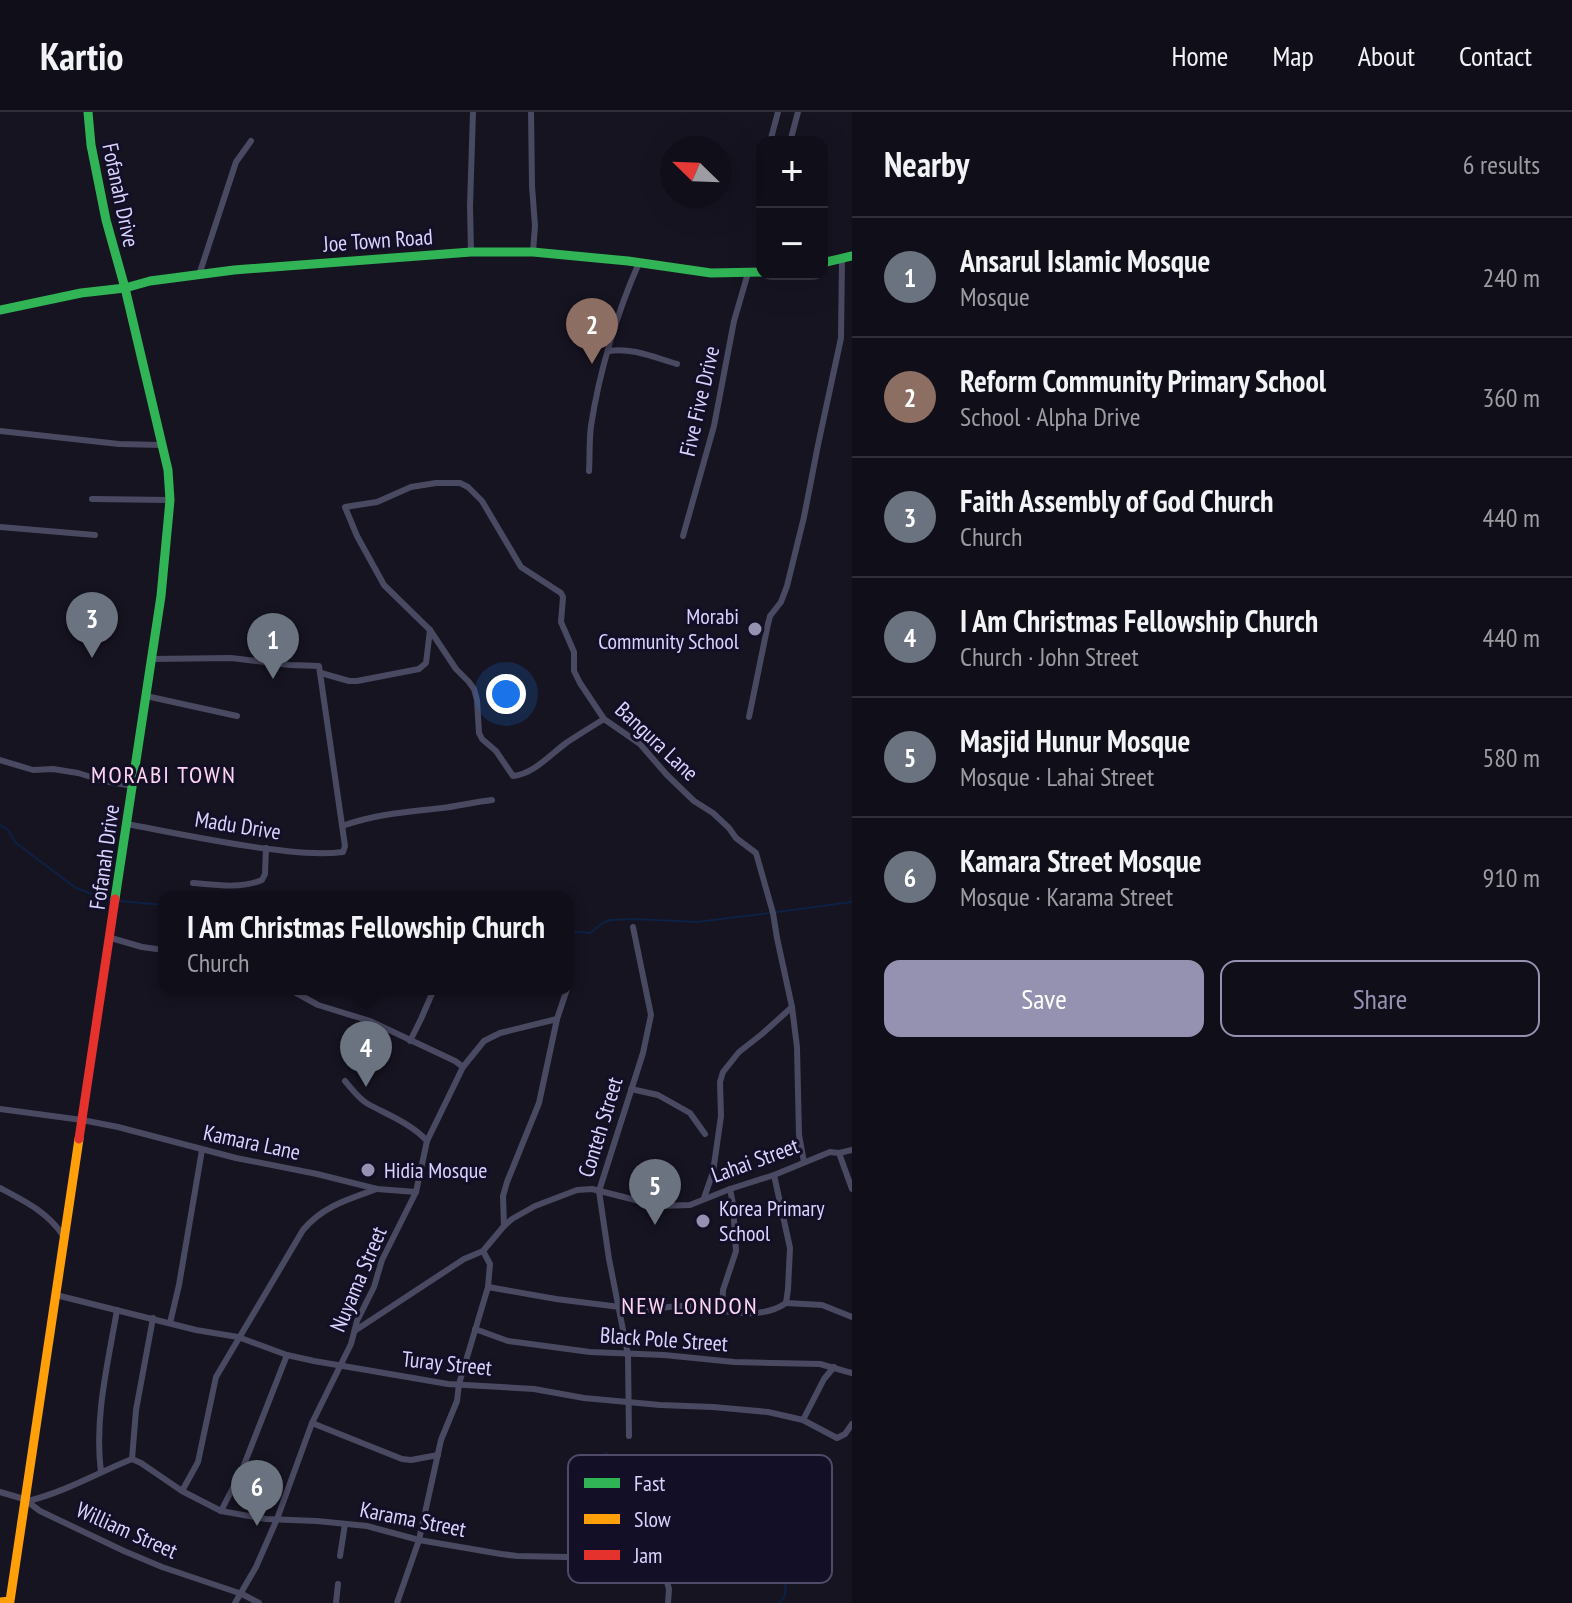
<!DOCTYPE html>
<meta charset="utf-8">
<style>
body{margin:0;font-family:"PT Sans Narrow",sans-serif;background:#1e1d26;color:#f1f3f6}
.controls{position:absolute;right:24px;top:24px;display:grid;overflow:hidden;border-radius:16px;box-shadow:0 8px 32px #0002}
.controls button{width:72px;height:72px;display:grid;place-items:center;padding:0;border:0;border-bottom:2px solid #302f38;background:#100f19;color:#f1f3f6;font:40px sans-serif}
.compass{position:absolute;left:660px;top:24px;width:72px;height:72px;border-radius:50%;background:#100f19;box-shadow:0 8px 32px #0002;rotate:293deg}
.you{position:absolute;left:506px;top:582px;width:28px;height:28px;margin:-20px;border:6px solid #fff;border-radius:50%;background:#1a73e8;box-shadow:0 0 0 12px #1a73e833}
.badge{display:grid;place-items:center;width:52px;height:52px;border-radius:50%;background:#9591b1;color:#fff;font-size:26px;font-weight:700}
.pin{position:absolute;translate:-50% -66px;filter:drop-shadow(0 2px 4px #0008)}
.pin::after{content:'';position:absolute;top:42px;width:28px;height:24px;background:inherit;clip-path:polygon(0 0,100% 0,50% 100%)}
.popup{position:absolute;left:158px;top:779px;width:416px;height:104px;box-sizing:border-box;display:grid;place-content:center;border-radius:16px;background:#100f19;filter:drop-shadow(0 2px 6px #0005);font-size:26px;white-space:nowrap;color:#9c9ca2}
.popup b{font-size:30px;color:#f1f3f6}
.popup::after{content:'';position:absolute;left:50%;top:100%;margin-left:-16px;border:16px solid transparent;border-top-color:#100f19}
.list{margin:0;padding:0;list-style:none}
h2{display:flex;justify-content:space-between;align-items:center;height:104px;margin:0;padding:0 32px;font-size:34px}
h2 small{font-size:26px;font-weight:400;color:#9c9ca2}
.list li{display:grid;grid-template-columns:52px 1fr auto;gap:24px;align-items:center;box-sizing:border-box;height:120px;padding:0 32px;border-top:2px solid #302f38}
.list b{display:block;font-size:30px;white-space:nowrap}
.list p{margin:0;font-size:26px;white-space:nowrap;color:#9c9ca2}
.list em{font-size:26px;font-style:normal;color:#9c9ca2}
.actions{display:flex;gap:16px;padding:24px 32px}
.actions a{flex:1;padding:18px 0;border:2px solid #9591b1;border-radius:16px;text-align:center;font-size:28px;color:#9591b1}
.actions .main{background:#9591b1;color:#fff}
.map{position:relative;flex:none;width:852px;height:1491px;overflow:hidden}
header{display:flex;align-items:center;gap:48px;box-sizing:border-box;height:112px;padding:0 40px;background:#100f19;border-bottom:2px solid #302f38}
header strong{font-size:38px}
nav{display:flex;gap:44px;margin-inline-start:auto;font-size:28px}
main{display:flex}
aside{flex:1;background:#100f19}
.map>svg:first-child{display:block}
</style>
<header>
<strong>Kartio</strong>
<nav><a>Home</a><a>Map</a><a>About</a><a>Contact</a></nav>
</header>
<main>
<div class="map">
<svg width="852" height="1491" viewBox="0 0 852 1491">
<rect width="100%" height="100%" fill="#161421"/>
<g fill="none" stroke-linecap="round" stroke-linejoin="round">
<!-- stream -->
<g stroke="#0d2144" stroke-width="2">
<polyline points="0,713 8,718 16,731 76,776 111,789"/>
<polyline points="120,789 164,793"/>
<polyline points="777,800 852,790"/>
<polyline points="568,819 590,821 604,810 611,808 635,807 697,810 770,801"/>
<polyline points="606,1341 613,1348 622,1352 631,1351 671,1361 708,1361 716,1366 739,1390 758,1419 774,1437 779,1453 786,1461 785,1483 780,1491"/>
</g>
<!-- street -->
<g stroke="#4a4962" stroke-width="6">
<polyline points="531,0 532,74 535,114 533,140"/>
<polyline points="770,30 778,0"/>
<polyline points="790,30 798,0"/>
<polyline points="471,140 470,94 473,0"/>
<polyline points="199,163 236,50 251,29"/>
<path d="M609,239C631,235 656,246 677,252"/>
<polyline points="0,319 119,332 162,333"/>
<path d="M589,359C590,344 589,329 591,314C599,261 617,200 639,151"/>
<polyline points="92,387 170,388"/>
<polyline points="0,415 95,423"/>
<polyline points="683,424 714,314 734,209 748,161"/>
<polyline points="321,561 349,569 357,569 419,557 426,551 430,518"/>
<polyline points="146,584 237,604"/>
<polyline points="749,605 768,512 770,504 781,490 787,474 804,405 818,333 841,226 842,146"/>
<path d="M604,607C591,615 578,623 566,631C550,643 533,662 513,664L496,639L482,627L479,621L477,588L474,577L469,570L456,557L430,518L384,473L357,424L345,395L377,390L411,375L436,371H460L468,375L482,389L521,455L561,481L563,485L561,510L574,540V559L580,571L604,607L640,632L667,663L694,689L713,701L729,716L736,726L756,741L773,801L777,826L792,895L797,935L799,1023L804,1050"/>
<polyline points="0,648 33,658 53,657 78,661 104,669 133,674"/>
<path d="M127,712C174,721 221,731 269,737C293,740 319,743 343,740L345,734L319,554L290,553L231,546L152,547"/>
<path d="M342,714C377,702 405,700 442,696C458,694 475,690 492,688"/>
<path d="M193,771C216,773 241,777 262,768L265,762L266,736"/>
<polyline points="111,826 142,835 164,838"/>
<polyline points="289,877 318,893 370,909 455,949 463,955"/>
<polyline points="410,929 421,907 434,877"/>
<path d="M345,969C352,977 359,987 368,992C388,1003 412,1012 427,1029"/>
<polyline points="631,977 658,983 690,1001 705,1022"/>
<polyline points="0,997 82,1008 118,1015 236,1046 317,1062 377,1077 416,1080"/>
<polyline points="839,1041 852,1038"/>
<polyline points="774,1063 790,1136 788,1177 786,1191"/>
<path d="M0,1076C25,1089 49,1101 64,1125"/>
<polyline points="704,1086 713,1060 721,1004 720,970 723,960 739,940 762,922 792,895"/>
<polyline points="504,1114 503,1084 507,1070 539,991 557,907 567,877"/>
<path d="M488,1175L556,1187L620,1195C640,1203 661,1194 682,1194C715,1194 756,1212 786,1191"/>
<polyline points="56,1183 196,1218 238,1225 287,1243 314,1249 448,1272 534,1277 584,1286 660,1293 713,1295 768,1300 803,1308 837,1326 845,1322 852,1312"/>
<polyline points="786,1191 822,1193 852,1205"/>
<polyline points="722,1198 723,1178 736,1139 733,1092 730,1077"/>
<polyline points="170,1211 179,1173 202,1038"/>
<polyline points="475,1217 508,1229 590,1240 664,1243 734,1250 820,1252 852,1261"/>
<polyline points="356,1218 464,1147 483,1139 504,1114 512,1107 535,1094 577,1078 592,1077 659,1094 690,1093 730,1077 774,1063 830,1040 839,1041 852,1077"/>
<polyline points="803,1308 824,1267 834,1255"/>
<polyline points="312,1311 402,1347 411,1348 438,1343"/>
<polyline points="629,1324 628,1243 609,1147 599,1079 643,941 651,903 633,815"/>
<polyline points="132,1347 136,1298 153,1206"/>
<path d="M101,1360C94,1306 108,1251 117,1198"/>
<polyline points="182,1379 221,1399 266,1407 317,1409 367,1414 419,1428 501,1442 517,1444 567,1445 632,1452 664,1459"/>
<polyline points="0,1380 24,1387 40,1399 124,1439 162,1455 242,1482 259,1491"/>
<polyline points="660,1383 664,1459 669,1477 668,1491"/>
<path d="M28,1389C65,1380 97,1361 132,1347L141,1351L182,1379L198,1350L216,1265L303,1118C323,1094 349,1087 377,1077"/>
<polyline points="221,1399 242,1358 287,1243"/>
<polyline points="340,1444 345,1412"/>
<polyline points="235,1491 256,1455 277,1407 312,1311 351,1232 357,1209 374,1175 382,1148 416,1080 427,1029 463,955 484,929 500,921 557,907"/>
<polyline points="336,1491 338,1472"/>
<polyline points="397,1491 419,1428 441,1328 457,1289 459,1272 488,1175 490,1152 483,1139"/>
</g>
<!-- fast -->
<g stroke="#30b455" stroke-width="9">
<polyline points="88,0 91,33 106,108 125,176 168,358 170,388 161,484 115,787"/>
<polyline points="822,151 852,144"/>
<polyline points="0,198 81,181 125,176 150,169 234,158 471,140 533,140 628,149 711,161 762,160"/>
</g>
<!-- slow -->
<polyline stroke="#ff9f0a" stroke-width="9" points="0,1490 10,1489 79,1027"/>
<!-- jam -->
<polyline stroke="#e5322d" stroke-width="9" points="79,1027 115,787"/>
</g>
<!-- markers -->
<g fill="#9591b1" stroke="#130f26" stroke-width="3">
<circle cx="755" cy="517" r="8"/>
<circle cx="368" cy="1058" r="8"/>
<circle cx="703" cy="1109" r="8"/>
</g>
<g text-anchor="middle" stroke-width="6" stroke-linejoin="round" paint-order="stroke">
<!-- street labels -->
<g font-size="22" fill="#d9d4ff" stroke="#130f26">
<text transform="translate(121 83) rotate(78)" y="8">Fofanah Drive</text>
<text transform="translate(378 128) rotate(-4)" y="8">Joe Town Road</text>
<text transform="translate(699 289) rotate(-77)" y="8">Five Five Drive</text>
<text transform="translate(657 629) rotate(43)" y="8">Bangura Lane</text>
<text transform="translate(238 713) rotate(9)" y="8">Madu Drive</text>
<text transform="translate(104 745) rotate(-82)" y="8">Fofanah Drive</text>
<text transform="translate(600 1015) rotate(-73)" y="8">Conteh Street</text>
<text transform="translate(252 1030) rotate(12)" y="8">Kamara Lane</text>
<text transform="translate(755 1048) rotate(-20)" y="8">Lahai Street</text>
<text transform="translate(358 1167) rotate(-67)" y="8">Nuyama Street</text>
<text transform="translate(664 1227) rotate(4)" y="8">Black Pole Street</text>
<text transform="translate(447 1251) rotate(6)" y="8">Turay Street</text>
<text transform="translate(413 1407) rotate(11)" y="8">Karama Street</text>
<text transform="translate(127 1418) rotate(24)" y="8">William Street</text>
</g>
<!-- poi labels -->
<g font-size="22" fill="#d9d4ff" stroke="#130f26" text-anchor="start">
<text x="739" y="512" text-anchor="end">Morabi<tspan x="739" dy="25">Community School</tspan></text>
<text x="384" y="1066">Hidia Mosque</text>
<text x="719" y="1104">Korea Primary<tspan x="719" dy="25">School</tspan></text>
</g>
<!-- neighbourhood labels -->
<g font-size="24" letter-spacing="2" fill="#ffd6f0" stroke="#130f26">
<text x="164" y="671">MORABI TOWN</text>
<text x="690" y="1202">NEW LONDON</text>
</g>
</g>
<!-- legend -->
<rect x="568" y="1343" width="264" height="128" rx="12" fill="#130f26" stroke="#4e4a67" stroke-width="2"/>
<rect x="584" y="1366" width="36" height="10" fill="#30b455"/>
<rect x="584" y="1402" width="36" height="10" fill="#ff9f0a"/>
<rect x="584" y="1438" width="36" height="10" fill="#e5322d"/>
<g font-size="22" fill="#d9d4ff">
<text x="634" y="1379">Fast</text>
<text x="634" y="1415">Slow</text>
<text x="634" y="1451">Jam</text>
</g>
</svg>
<div class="controls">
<button>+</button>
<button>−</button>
</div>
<svg class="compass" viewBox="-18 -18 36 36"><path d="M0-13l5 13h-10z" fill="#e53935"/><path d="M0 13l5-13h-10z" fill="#9c9ca2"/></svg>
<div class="you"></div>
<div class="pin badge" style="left:273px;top:567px;background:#6b7280">1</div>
<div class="pin badge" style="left:592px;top:252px;background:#8d6e63">2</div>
<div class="pin badge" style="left:92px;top:546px;background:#6b7280">3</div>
<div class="pin badge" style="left:366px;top:975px;background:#6b7280">4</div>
<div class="popup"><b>I Am Christmas Fellowship Church</b>Church</div>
<div class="pin badge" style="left:655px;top:1113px;background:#6b7280">5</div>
<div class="pin badge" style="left:257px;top:1414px;background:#6b7280">6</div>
</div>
<aside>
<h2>Nearby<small>6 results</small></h2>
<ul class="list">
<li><span class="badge" style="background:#6b7280">1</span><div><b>Ansarul Islamic Mosque</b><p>Mosque</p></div><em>240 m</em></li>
<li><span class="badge" style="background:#8d6e63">2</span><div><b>Reform Community Primary School</b><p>School · Alpha Drive</p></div><em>360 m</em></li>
<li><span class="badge" style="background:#6b7280">3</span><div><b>Faith Assembly of God Church</b><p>Church</p></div><em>440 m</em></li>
<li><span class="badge" style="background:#6b7280">4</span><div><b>I Am Christmas Fellowship Church</b><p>Church · John Street</p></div><em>440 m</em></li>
<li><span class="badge" style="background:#6b7280">5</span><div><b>Masjid Hunur Mosque</b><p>Mosque · Lahai Street</p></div><em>580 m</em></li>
<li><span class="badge" style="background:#6b7280">6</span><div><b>Kamara Street Mosque</b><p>Mosque · Karama Street</p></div><em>910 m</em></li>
</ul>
<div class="actions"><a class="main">Save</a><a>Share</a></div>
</aside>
</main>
